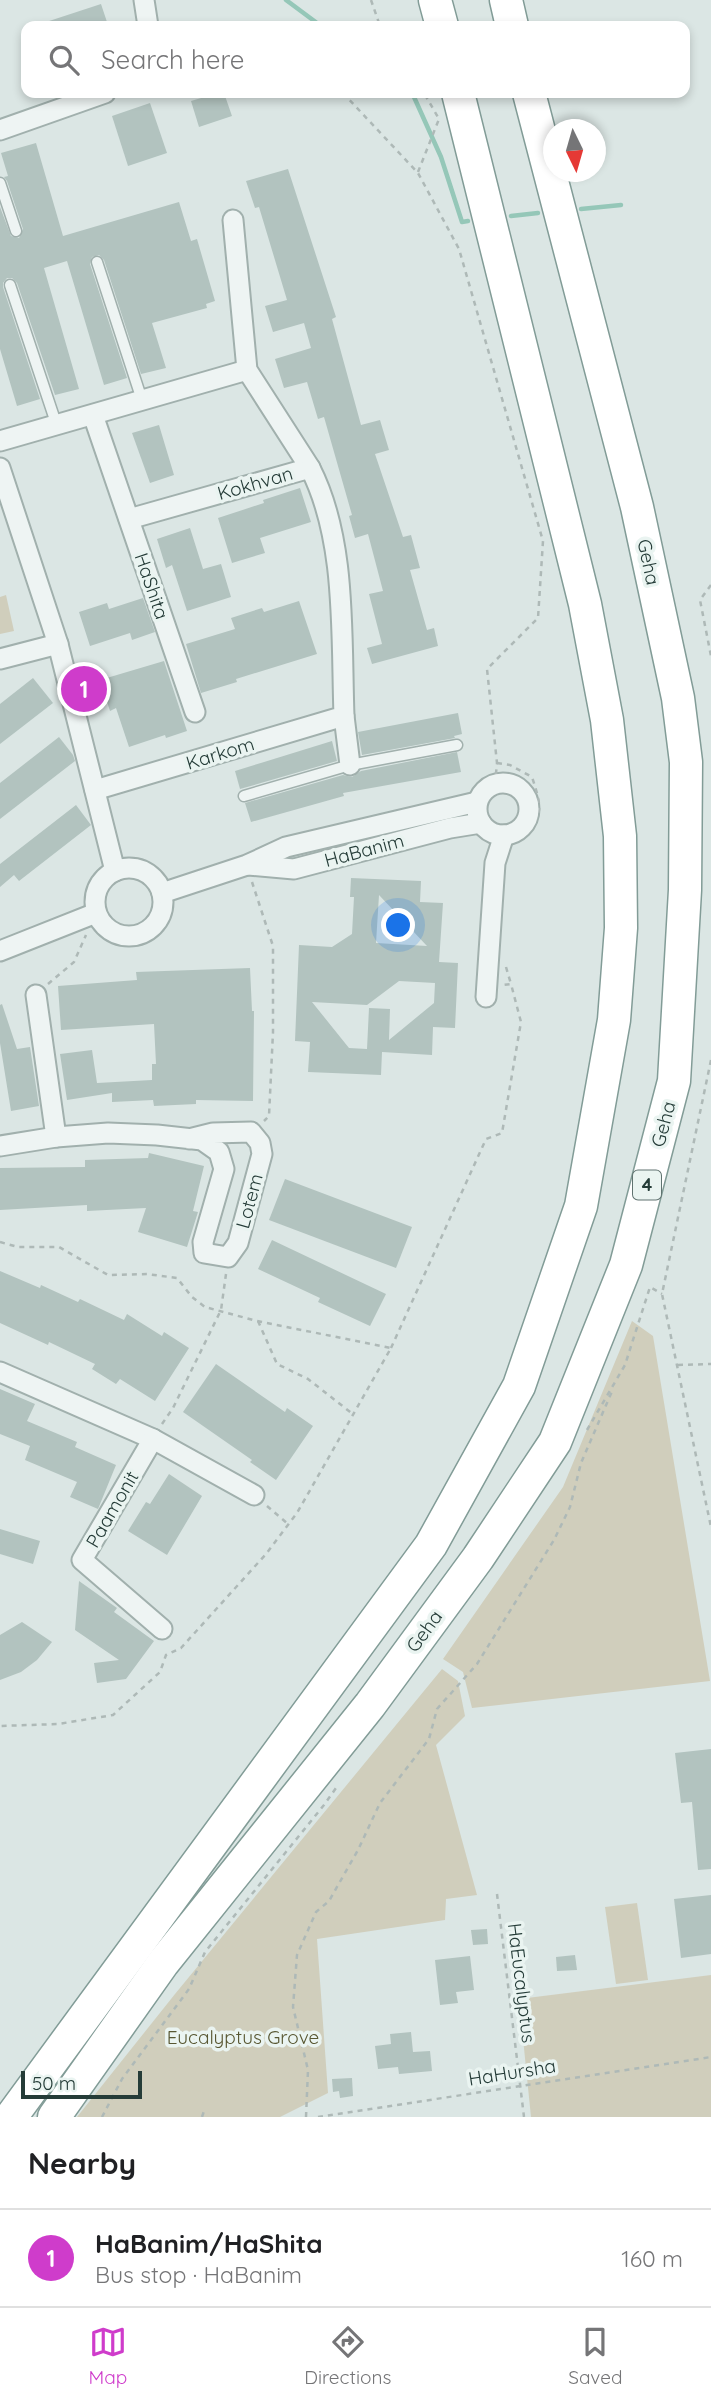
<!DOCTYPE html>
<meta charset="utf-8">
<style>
body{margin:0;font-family:Quicksand,sans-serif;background:#f6f6f6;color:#202124}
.compass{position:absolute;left:543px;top:119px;width:63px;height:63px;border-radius:50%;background:#fff;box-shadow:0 4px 10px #0003;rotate:175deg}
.scale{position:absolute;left:21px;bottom:18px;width:121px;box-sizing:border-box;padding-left:7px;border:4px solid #253c38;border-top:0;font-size:19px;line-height:24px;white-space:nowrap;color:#253c38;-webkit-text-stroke:5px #eaf4f1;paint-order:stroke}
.you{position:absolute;left:399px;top:926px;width:24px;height:24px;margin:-18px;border:5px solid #fff;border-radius:50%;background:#1a73e8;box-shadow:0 0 0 10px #1a73e833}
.badge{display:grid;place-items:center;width:46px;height:46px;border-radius:50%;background:#cf3ccb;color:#fff;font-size:23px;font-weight:700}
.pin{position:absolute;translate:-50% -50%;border:4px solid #fff;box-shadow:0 2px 7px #0006}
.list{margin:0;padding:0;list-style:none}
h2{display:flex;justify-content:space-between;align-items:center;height:91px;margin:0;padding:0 28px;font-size:30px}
h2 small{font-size:23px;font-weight:400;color:#757577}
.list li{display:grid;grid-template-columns:46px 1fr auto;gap:21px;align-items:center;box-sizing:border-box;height:98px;padding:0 28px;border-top:2px solid #e0e0e0}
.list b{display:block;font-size:26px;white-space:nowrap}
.list p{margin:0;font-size:23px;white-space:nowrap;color:#757577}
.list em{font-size:23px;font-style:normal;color:#757577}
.icon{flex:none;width:38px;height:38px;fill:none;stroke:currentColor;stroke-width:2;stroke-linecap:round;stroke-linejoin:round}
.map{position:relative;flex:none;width:711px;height:2117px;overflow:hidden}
.search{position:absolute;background:#fff;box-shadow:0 4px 10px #0003;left:21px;right:21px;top:21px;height:77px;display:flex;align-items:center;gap:18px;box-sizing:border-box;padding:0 24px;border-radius:14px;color:#757577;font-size:26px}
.sheet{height:189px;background:#fff}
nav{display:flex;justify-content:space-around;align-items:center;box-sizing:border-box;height:98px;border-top:2px solid #e0e0e0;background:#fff;font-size:19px;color:#757577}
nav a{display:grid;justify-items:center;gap:4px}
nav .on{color:#cf3ccb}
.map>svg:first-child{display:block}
</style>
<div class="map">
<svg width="711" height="2117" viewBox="0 0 711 2117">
<rect width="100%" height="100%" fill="#dbe6e4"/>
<!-- green -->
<g fill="#d0cebc">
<polygon points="6,595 14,631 0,634 0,597"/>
<polygon points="632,1321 653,1336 710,1681 472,1708 463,1672 443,1659 563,1487"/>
<polygon points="442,1669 458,1681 465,1716 436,1745 477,1895 446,1899 445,1920 317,1939 328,2093 280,2117 77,2117 175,1994"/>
<polygon points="637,1903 648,1980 616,1984 605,1907"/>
<polygon points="711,1975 711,2117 531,2117 519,1999"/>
</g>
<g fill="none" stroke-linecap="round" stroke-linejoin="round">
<!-- stream -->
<g stroke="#95c7b8" stroke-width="4.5">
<polyline points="286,0 321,26"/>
<polyline points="408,93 414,97 441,157 462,222 468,221"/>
<polyline points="581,209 621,205"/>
<polyline points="511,216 538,213"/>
</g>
</g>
<!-- building -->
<g fill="#b2c3bf" fill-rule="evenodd">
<polygon points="101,4 107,22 95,26 41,26 40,24"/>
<polygon points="218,93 224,93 232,116 199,127 191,101"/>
<polygon points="150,103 167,153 128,166 112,116"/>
<polygon points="36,143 63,236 179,202 191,241 197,239 215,301 206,304 207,308 152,323 166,368 141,374 104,260 99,255 92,257 90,264 127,378 104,385 67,261 44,268 79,389 55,395 17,283 12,278 7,278 3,283 3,287 40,399 17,406 0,349 0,207 11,236 19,238 23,229 7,181 4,177 8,176 1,153"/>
<polygon points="288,169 336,317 332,319 361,425 380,420 389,450 375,454 403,537 411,535 420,568 410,570 427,630 434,628 438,646 372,664 367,648 382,644 369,594 383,591 368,534 355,538 349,516 352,515 324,417 318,419 307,382 284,388 275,359 311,348 304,323 273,332 265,306 287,300 259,207 255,208 246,181"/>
<polygon points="159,425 174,475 150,483 132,433"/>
<polygon points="300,488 311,522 260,538 265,553 232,563 218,518 264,503 263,500"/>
<polygon points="190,528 203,569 221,564 231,597 187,611 172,565 166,568 157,539"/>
<polygon points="143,598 155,632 132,640 130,633 90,646 79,612 107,603 109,609"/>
<polygon points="299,601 317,654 236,679 237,682 201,693 186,644 235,629 231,618 262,608 264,612"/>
<polygon points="164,661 187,731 166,738 165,735 129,747 116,708 110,711 100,680"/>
<polygon points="33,678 53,703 0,744 0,704"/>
<polygon points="458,713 462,734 454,736 455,738 362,755 358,732"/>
<polygon points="59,737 73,755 75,761 0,819 0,783"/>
<polygon points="332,741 337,761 240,789 235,771"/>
<polygon points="457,752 461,772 343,793 344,796 251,822 245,803 343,775 352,777 361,771"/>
<polygon points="76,805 91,825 19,881 14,875 0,887 0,864"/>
<path d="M351,878L421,881L420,902L443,903L439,962L458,963L455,1028L433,1027L432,1055L382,1052L381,1075L308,1072L310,1042L295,1041L299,945L332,947L352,934L354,897H350ZM379,895L427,946L376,943ZM399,981L435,983L434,1003L389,1040L390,1009L369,1008L367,1049L349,1048L312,1002L367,1005Z"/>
<polygon points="250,968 252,1011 254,1011 253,1101 196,1100 196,1104 154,1106 153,1100 112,1102 112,1093 67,1100 60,1054 92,1050 97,1083 152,1080 152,1064 156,1064 154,1024 61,1030 58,986 137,980 136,972"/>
<polygon points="2,1004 17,1049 30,1047 39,1106 11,1111 0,1043 0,1005"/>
<polygon points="149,1153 204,1166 193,1211 198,1212 187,1247 138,1232 146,1208 87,1211 87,1205 0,1210 0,1168 85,1167 85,1160 148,1158"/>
<polygon points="285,1179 412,1227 396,1268 269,1220"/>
<polygon points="272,1240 386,1294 370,1326 318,1302 320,1298 258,1269"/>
<polygon points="0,1271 40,1288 41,1285 78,1302 80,1299 124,1320 127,1314 162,1336 164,1332 189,1348 155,1401 120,1379 116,1384 92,1369 95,1364 49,1342 48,1345 0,1323"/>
<polygon points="216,1364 285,1412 287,1408 313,1426 276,1480 250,1462 252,1460 183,1412"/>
<polygon points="0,1389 35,1404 27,1421 77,1442 75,1447 116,1465 98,1509 70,1497 77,1482 25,1460 30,1446 0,1434"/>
<polygon points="169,1474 202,1496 167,1555 128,1531 146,1502 150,1504"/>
<polygon points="0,1529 40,1541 33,1564 0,1554"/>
<polygon points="79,1581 117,1608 114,1612 154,1641 126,1679 97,1683 94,1663 119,1660 75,1630"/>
<polygon points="22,1622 52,1642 37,1660 21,1672 0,1680 0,1635"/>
<polygon points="711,1749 711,1869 698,1870 692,1802 681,1803 675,1753"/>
<polygon points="711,1895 711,1954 681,1958 674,1899"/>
<polygon points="487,1929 488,1944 473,1945 471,1930"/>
<polygon points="575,1955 577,1970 557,1971 556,1957"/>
<polygon points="470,1956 474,1990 456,1992 458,2003 440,2005 435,1960"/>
<polygon points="411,2032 413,2052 430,2051 432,2071 399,2074 398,2067 378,2069 375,2046 391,2044 390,2034"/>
<polygon points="352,2078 353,2096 340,2098 339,2091 333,2092 332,2079"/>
</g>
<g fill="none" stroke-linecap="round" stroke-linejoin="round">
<defs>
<g id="service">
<polyline points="0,183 16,231"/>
<polyline points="97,262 142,400"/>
<polyline points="10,285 57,426"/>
<polyline points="244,796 350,765 457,745"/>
</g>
<g id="minor">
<polyline points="144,0 148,26"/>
<polyline points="0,130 105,93"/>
<polyline points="93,415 195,712"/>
<polyline points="0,441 247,370"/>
<polyline points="0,468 58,644 115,871"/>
<polyline points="129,519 310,468 247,370 233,220"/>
<polyline points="0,659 58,644"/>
<polyline points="344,716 350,765"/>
<circle cx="503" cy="809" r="26"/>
<path d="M95,790L344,716C341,636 347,540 310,468"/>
<polyline points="248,865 294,869 450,828 481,823"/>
<circle cx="129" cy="902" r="34"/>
<polyline points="162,893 247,865 286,847 477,802"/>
<polyline points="0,951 96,913"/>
<polyline points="36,995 56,1137"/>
<polyline points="486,997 495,863 504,835"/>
<polyline points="0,1146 56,1137 108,1133 157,1135 202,1140 219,1152 224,1169 203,1242 204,1253 228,1257 238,1243 262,1154 260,1143 251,1132 213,1133 189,1139"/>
<polyline points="0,1372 153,1439 254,1495"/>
<polyline points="153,1439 82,1560 162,1629"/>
</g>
<g id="trunk">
<polyline points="435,0 442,26"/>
<polyline points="506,0 512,26"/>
<polyline points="11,2117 431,1545 519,1386 581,1206 614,1020 621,928 620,836 607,720 585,604 458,93"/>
<polyline points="54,2117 163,1963 370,1705 478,1558 555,1442 626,1265 674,1081 685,890 686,762 678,698 637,507 529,93"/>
</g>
</defs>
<!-- service casing -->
<use href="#service" stroke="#a1b0ad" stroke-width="13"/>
<!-- minor casing -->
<use href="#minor" stroke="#a1b0ad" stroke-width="23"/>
<!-- trunk casing -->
<use href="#trunk" stroke="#829c97" stroke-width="35"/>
<!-- path -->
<g stroke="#aeb9b7" stroke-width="2.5" stroke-dasharray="5 5" stroke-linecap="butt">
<polyline points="371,0 380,26"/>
<polyline points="343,93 418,173 459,249 543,541 538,618 487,669 497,763 495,784"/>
<polyline points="418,172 439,119 424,93"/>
<polyline points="711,585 700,600 711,656"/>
<path d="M497,763L510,765L532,777C542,808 544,814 521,839"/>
<polyline points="252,882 273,946 273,1032 269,1116 264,1121"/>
<polyline points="506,967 511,984"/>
<polyline points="48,984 74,962 86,935"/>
<polyline points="711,1060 662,1294 711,1527"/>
<polyline points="0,1242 18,1247 59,1247 108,1275 147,1274 177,1278 192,1297 205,1307 257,1321 391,1348 297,1513 266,1554 181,1648 166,1655 160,1672 113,1715 58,1724 0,1726"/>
<polyline points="258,1321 277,1364 308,1379 354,1415"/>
<polyline points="391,1348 486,1139 502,1133 521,1022 511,984 503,985"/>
<polyline points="678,1365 711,1364"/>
<polyline points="162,1424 173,1408 221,1310 226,1274"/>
<polyline points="587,1430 625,1365 650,1287 662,1294"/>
<polyline points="267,1506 288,1524"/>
<polyline points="497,1894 524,2117"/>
<polyline points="102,2117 122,2079 189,1989 205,1952 324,1805 336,1788"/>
<polyline points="202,2117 205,2108"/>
<polyline points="306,2117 308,2070 293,2007 297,1955 316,1912 329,1901 358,1850 380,1803 429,1739 437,1709 477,1664 554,1540 570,1507 581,1463 613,1389"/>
<polyline points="318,2117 711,2057"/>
</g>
<!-- service -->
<use href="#service" stroke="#eef4f3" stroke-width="10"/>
<!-- minor -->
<use href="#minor" stroke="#eef4f3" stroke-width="19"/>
<!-- trunk -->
<use href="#trunk" stroke="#fff" stroke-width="32"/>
</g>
<g text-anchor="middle" stroke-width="7" stroke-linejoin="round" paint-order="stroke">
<!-- shield labels -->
<rect fill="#eaf4f1" stroke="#607370" stroke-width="2" x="633" y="1170.5" width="28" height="29" rx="5"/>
<g font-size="18" font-weight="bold" fill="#253c38">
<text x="647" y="1191">4</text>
</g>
<!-- street labels -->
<g font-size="19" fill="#253c38" stroke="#eaf4f1">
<text transform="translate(255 483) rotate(-16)" y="7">Kokhvan</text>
<text transform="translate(649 562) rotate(78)" y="7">Geha</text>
<text transform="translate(152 586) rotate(71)" y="7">HaShita</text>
<text transform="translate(220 753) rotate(-17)" y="7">Karkom</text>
<text transform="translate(364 850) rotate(-15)" y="7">HaBanim</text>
<text transform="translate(663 1124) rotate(-75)" y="7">Geha</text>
<text transform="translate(249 1201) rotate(-75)" y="7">Lotem</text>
<text transform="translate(112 1509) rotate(-60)" y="7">Paamonit</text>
<text transform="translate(424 1631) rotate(-54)" y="7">Geha</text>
<text transform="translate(522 1983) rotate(83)" y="7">HaEucalyptus</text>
<text transform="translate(512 2072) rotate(-9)" y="7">HaHursha</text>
</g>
<!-- park labels -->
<g font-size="19" fill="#585732" stroke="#eaf4f1">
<text x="243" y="2044">Eucalyptus Grove</text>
</g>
</g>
</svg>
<svg class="compass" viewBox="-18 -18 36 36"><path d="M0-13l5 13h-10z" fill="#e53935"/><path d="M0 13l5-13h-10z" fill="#757577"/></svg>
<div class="scale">50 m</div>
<div class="you"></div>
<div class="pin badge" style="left:84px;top:689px">1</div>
<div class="search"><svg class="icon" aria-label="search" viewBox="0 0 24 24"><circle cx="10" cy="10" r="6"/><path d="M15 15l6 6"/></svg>Search here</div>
</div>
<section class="sheet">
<h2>Nearby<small></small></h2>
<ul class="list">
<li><span class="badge">1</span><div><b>HaBanim/HaShita</b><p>Bus stop · HaBanim</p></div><em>160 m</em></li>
</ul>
</section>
<nav>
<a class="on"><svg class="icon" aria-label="map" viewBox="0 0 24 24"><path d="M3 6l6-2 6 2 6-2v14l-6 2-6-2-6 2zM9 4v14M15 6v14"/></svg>Map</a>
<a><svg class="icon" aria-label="directions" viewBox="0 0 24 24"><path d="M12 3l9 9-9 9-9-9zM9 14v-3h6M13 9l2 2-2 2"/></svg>Directions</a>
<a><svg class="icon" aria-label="saved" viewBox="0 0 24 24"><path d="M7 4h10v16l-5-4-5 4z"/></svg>Saved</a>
</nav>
